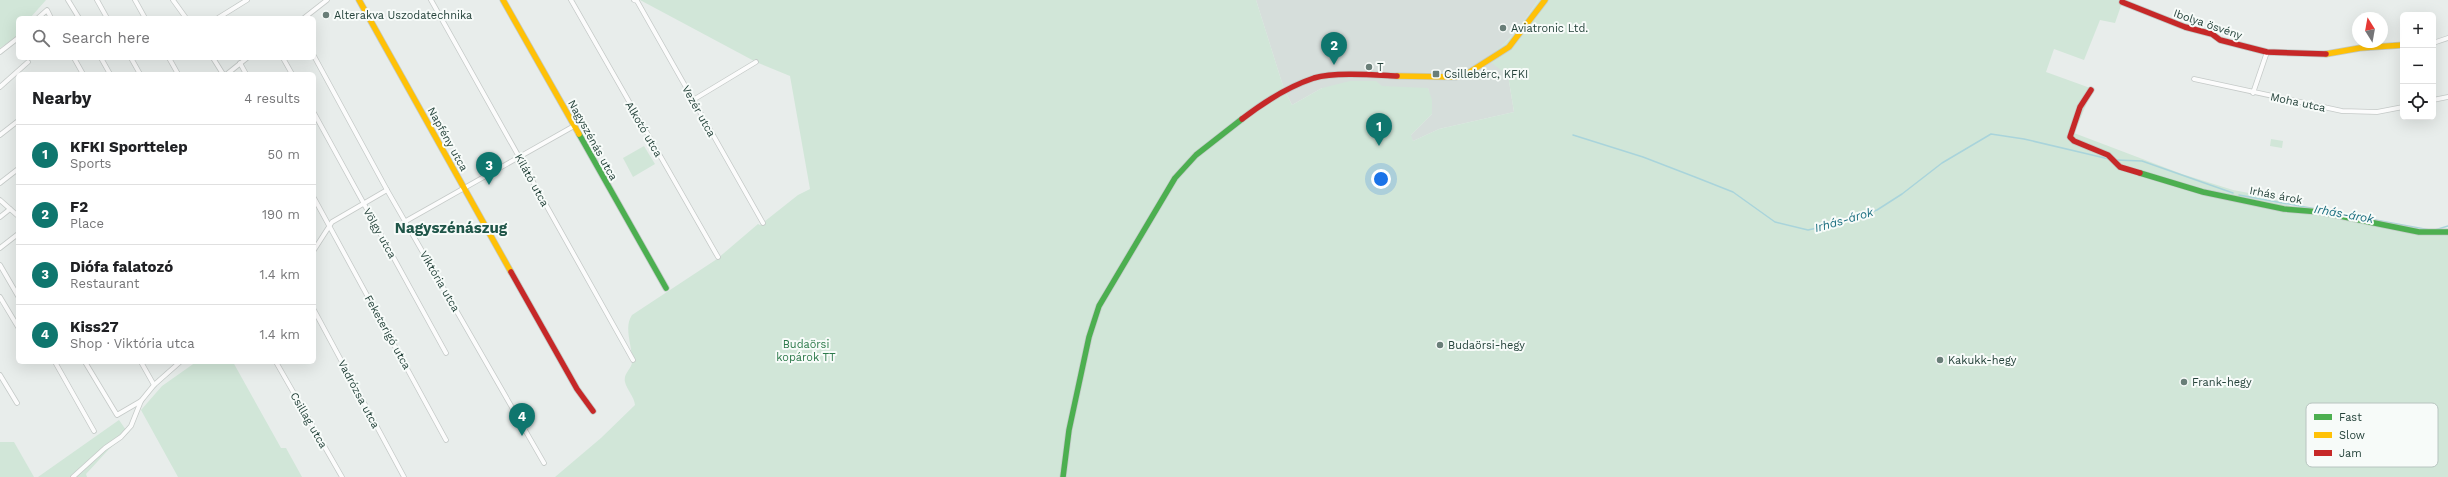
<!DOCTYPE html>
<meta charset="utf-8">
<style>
body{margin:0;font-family:"Work Sans",sans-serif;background:#f6f6f6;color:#202124}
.controls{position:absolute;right:12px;top:12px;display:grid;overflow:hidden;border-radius:6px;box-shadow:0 4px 16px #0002}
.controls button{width:36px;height:36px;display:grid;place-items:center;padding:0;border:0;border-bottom:1px solid #e0e0e0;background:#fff;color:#202124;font:20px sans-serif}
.compass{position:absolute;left:2352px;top:12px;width:36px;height:36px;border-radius:50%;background:#fff;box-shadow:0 4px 16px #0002;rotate:349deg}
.you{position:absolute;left:1381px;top:179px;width:14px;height:14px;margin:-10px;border:3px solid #fff;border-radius:50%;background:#1a73e8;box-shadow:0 0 0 6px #1a73e833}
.badge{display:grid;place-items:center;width:26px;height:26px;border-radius:50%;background:#0f766e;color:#fff;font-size:13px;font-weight:700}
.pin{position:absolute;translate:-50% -33px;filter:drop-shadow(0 1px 2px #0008)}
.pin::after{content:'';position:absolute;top:21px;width:14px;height:12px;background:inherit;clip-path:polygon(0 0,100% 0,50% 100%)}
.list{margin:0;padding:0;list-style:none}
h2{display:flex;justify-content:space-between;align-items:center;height:52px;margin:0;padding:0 16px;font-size:17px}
h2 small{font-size:13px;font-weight:400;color:#757577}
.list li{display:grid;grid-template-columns:26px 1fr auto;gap:12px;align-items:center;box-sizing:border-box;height:60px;padding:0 16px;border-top:1px solid #e0e0e0}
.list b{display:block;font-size:15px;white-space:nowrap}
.list p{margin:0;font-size:13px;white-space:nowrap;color:#757577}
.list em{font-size:13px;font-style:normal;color:#757577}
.icon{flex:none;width:22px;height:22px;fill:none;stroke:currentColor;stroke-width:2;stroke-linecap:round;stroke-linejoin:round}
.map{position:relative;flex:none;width:2448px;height:477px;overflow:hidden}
.search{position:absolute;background:#fff;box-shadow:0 4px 16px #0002;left:16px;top:16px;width:300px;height:44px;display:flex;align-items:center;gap:10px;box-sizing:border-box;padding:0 14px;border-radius:6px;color:#757577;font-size:15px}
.panel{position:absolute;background:#fff;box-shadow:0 4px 16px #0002;left:16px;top:72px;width:300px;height:292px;border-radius:6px}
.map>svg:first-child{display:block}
</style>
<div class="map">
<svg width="2448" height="477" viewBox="0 0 2448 477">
<rect width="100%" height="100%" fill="#e8edeb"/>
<!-- built -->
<polygon fill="#d6dedb" points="1256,0 1538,0 1520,27 1495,53 1508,75 1514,112 1439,129 1413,141 1410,136 1432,114 1428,88 1322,88 1292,105 1284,89"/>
<!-- green -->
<g fill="#d1e6d8">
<polygon points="0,0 46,0 30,18 18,18 18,36 0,48"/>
<path d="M640,0H1256L1284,89L1292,105L1322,88L1350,81H1376L1382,86L1428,88L1432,100V114L1411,135L1413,141L1439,129L1514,112L1508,75L1485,58C1508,45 1524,22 1538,0H2123L2115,23L2100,20L2084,60L2054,49L2046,72L2093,89L2074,133L2182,174L2233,190L2270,197L2295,208L2419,232H2448V477H555L601,438L635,405C634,396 627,390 625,382C623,373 632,369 632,362C633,347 623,328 632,315L717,259L758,224L760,225L798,195L810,189L790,76L756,62Z"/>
<polygon points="2271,139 2283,141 2282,148 2270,146"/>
<polygon points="644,146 655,164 633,177 623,158"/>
<polygon points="196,362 233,362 281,448 286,448 302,477 178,477 141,410 162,386"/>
<polygon points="119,420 128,433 109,449 86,474 87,477 38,477"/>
<polygon points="0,442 14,442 34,477 0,477"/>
</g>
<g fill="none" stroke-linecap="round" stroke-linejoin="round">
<!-- stream -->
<g stroke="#a9d4db" stroke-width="1.5">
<polyline points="1573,135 1643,157 1695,177 1733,192 1775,222 1808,230 1840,223 1877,210 1902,194 1942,163 1991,134 2024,139 2109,159"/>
<polyline points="2115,160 2142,161 2233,193"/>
<polyline points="2239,195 2316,209"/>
<polyline points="2359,217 2430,230"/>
<polyline points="2435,230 2448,226"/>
</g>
<defs>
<g id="street">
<polyline points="68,0 79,18"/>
<polyline points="97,0 107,18"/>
<polyline points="135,0 145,18"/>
<polyline points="173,0 186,18"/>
<polyline points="431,0 633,360"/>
<polyline points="571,0 718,257"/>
<polyline points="634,0 637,1 763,223"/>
<polyline points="38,18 47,10 51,18"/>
<polyline points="218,18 247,0"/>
<polyline points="304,18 327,0"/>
<polyline points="2433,43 2448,38"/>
<polyline points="0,52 18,38"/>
<polyline points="314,56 387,190 544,463"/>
<polyline points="74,58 83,74"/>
<polyline points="101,58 110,74"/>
<polyline points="131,58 140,74"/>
<polyline points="169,58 178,74"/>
<polyline points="213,58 223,74"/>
<polyline points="283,58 292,74"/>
<polyline points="240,63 246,74"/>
<polyline points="227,74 247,58"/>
<polyline points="2194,79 2342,111 2377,112 2403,107"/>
<polyline points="0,87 28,62"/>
<polyline points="2253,93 2267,52"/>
<polyline points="693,100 756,62"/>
<polyline points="2433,100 2448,97"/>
<polyline points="314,113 446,353"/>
<polyline points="0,135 18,121"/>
<polyline points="0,183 18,169"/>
<polyline points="314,198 446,440"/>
<polyline points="0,200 18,216"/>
<polyline points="0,217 10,209"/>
<polyline points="406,221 574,126"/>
<polyline points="0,248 18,234"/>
<polyline points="314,250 332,222 387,190"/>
<polyline points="0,265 18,296"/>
<polyline points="0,297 18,327"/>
<polyline points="314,310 404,477"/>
<polyline points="55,362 94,431"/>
<polyline points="85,362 117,415 141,401"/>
<polyline points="141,362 154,385"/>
<polyline points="276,362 342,477"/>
<polyline points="0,375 17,403"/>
<polyline points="73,477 105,448 121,437 131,426 141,401 154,385 180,362"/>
</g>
<g id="fast">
<polyline points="579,134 666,288"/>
<polyline points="2140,173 2203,192 2284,209 2320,212 2419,232 2448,232"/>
<polyline points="1063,477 1069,430 1089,337 1099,306 1175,178 1196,155 1242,119"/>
</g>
<g id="slow">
<polyline points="359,0 511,272"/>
<polyline points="503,0 579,134"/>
<polyline points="2326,54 2360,48 2403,45"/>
<polyline points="1397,76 1456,77 1468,73 1509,47 1545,0"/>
</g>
<g id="jam">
<polyline points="2122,2 2185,27 2212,34 2220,40 2267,52 2326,54"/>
<polyline points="2091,90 2080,107 2070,137 2074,141 2108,155 2120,167 2140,173"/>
<path d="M1242,119C1264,102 1287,87 1314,78C1335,72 1374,75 1397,76"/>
<polyline points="511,272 577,389 593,411"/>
</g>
</defs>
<!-- street casing -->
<use href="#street" stroke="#c5cac8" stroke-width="5.5"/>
<!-- fast casing -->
<use href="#fast" stroke="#c3cbc8" stroke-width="7"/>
<!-- slow casing -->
<use href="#slow" stroke="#c3cbc8" stroke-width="7"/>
<!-- jam casing -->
<use href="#jam" stroke="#c3cbc8" stroke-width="7"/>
<!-- street -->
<use href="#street" stroke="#fcfcfc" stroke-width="4"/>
<!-- fast -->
<use href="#fast" stroke="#4caf50" stroke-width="5.5"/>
<!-- slow -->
<use href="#slow" stroke="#ffc107" stroke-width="5.5"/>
<!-- jam -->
<use href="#jam" stroke="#c62828" stroke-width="5.5"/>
</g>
<!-- markers -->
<g fill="#697e78" stroke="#f7fbf9" stroke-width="1.5">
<circle cx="326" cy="15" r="4"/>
<circle cx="1503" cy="28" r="4"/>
<circle cx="1369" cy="67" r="4"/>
<rect x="1432" y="70" width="8" height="8" rx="2"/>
<circle cx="1440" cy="345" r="4"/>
<circle cx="1940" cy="360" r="4"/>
<circle cx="2184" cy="382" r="4"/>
</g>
<g text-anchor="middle" stroke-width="4" stroke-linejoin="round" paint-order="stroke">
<!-- poi labels -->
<g font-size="11" fill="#24423a" stroke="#f7fbf9" text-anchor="start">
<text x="334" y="19">Alterakva Uszodatechnika</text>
<text x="1511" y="32">Aviatronic Ltd.</text>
<text x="1377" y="71">T</text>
<text x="1444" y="78">Csillebérc, KFKI</text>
<text x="1448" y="349">Budaörsi-hegy</text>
<text x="1948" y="364">Kakukk-hegy</text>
<text x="2192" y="386">Frank-hegy</text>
</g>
<!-- street labels -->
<g font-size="11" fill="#24423a" stroke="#f7fbf9">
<text transform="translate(2208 24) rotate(19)" y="4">Ibolya ösvény</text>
<text transform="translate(2298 102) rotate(12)" y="4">Moha utca</text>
<text transform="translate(699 111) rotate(61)" y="4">Vezér utca</text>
<text transform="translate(644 129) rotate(60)" y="4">Alkotó utca</text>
<text transform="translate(448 139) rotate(61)" y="4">Napfény utca</text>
<text transform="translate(593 140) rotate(61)" y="4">Nagyszénás utca</text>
<text transform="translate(532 180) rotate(61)" y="4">Kilátó utca</text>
<text transform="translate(2276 195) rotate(11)" y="4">Irhás árok</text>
<text transform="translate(380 233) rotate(61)" y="4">Völgy utca</text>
<text transform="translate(440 281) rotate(60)" y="4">Viktória utca</text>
<text transform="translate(388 332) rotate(61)" y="4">Feketerigó utca</text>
<text transform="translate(359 394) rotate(62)" y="4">Vadrózsa utca</text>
<text transform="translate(309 420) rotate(60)" y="4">Csillag utca</text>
</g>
<!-- park labels -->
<g font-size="11" fill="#2d7a4b" stroke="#f7fbf9">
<text x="806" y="348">Budaörsi<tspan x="806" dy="13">kopárok TT</tspan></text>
</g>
<!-- water labels -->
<g font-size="12" font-style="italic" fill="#1c6f80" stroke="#f7fbf9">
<text transform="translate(2344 214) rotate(10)" y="4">Irhás-árok</text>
<text transform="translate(1844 220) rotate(-16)" y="4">Irhás-árok</text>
</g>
<!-- district labels -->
<g font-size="15" font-weight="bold" fill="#1f5548" stroke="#f7fbf9">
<text x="451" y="233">Nagyszénászug</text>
</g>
</g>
<!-- legend -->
<rect x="2306" y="403" width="132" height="64" rx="6" fill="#f7fbf9" stroke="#b8c4c0" stroke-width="1"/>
<rect x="2314" y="414" width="18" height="6" fill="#4caf50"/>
<rect x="2314" y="432" width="18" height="6" fill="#ffc107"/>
<rect x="2314" y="450" width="18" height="6" fill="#c62828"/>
<g font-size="11" fill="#24423a">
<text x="2339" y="421">Fast</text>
<text x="2339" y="439">Slow</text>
<text x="2339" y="457">Jam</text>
</g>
</svg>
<div class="controls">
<button>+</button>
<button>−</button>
<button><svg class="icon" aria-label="locate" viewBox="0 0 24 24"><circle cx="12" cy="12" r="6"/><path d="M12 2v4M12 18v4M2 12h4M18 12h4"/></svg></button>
</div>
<svg class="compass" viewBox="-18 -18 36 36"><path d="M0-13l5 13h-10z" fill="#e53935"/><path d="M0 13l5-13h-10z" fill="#757577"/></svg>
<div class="you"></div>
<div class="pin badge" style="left:1379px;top:146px">1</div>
<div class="pin badge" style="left:1334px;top:65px">2</div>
<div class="pin badge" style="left:489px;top:185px">3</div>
<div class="pin badge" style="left:522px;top:436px">4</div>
<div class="search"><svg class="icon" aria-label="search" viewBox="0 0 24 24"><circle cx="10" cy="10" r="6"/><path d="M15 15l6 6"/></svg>Search here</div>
<section class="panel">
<h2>Nearby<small>4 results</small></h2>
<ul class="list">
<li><span class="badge">1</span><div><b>KFKI Sporttelep</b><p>Sports</p></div><em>50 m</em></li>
<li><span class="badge">2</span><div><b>F2</b><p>Place</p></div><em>190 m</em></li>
<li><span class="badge">3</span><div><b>Diófa falatozó</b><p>Restaurant</p></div><em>1.4 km</em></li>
<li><span class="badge">4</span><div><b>Kiss27</b><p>Shop · Viktória utca</p></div><em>1.4 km</em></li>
</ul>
</section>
</div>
